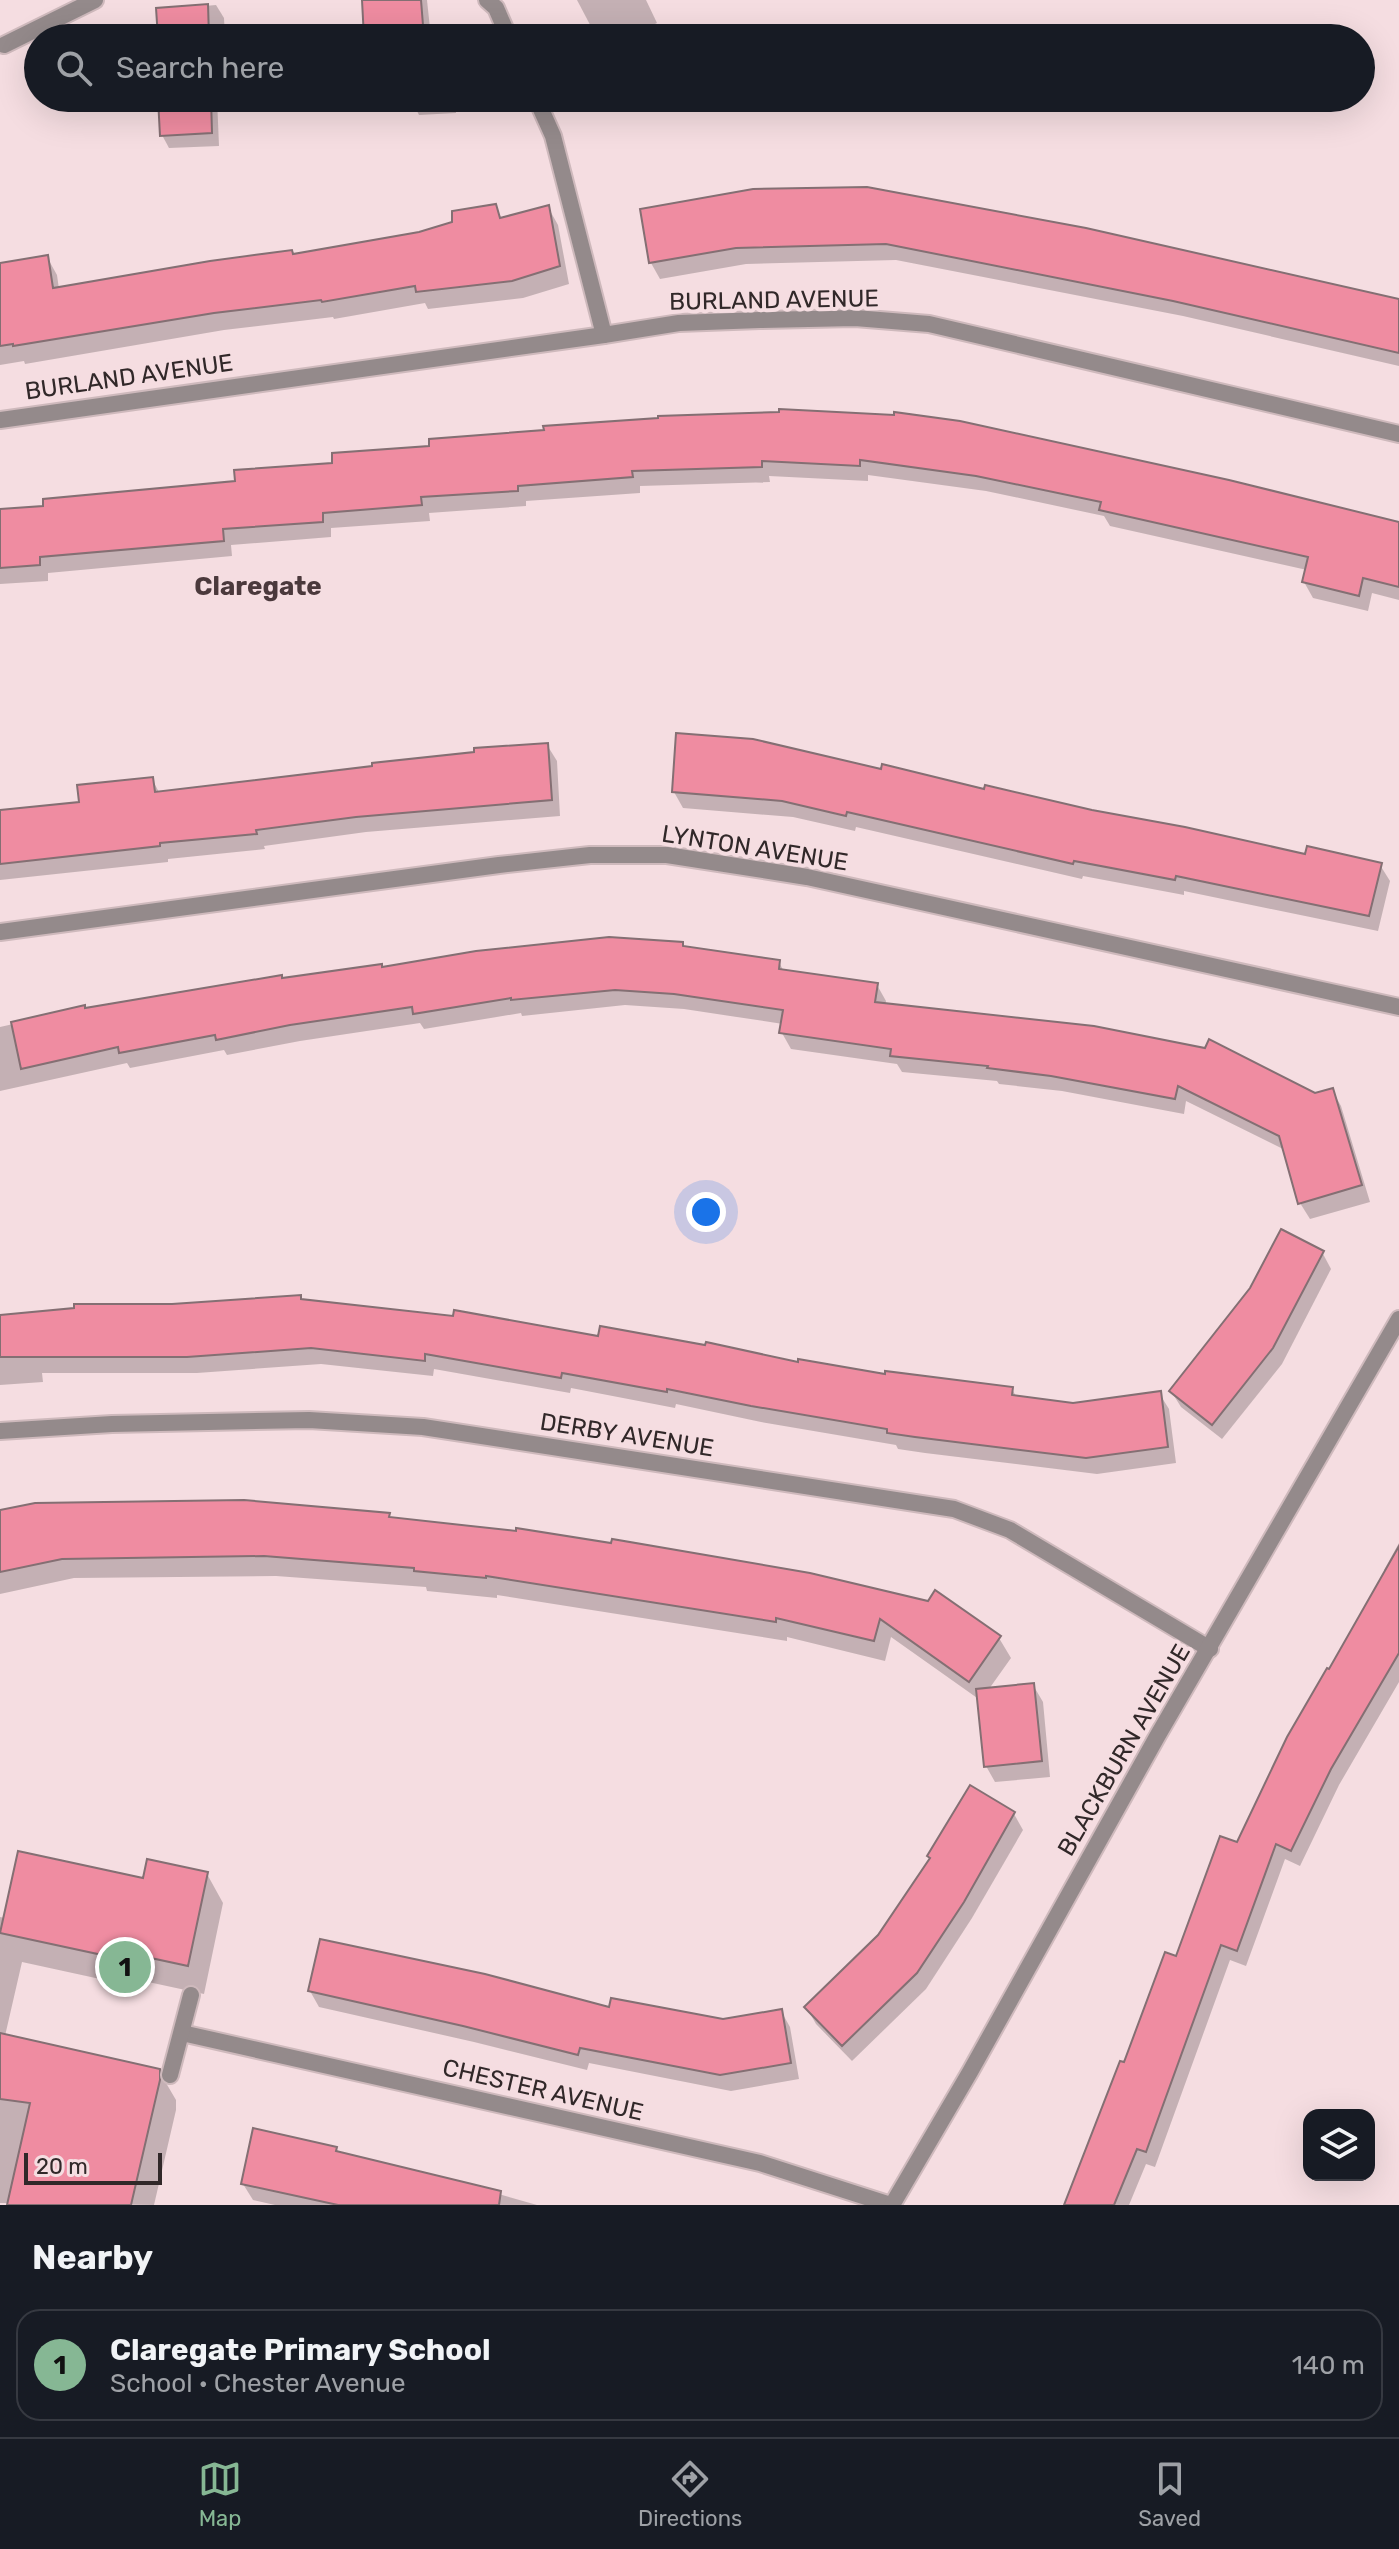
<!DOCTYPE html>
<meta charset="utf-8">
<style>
body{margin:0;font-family:Rubik,sans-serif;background:#20242c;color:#f1f3f6}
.controls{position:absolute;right:24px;bottom:24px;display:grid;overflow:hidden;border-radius:16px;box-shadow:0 8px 32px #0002}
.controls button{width:72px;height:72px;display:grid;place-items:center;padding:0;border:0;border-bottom:2px solid #363941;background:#171b24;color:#f1f3f6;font:40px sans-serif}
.scale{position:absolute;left:24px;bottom:20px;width:138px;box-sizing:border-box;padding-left:8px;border:4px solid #312829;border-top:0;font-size:22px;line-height:28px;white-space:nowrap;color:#312829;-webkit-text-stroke:6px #f5dde1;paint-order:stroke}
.you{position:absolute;left:706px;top:1212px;width:28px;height:28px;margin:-20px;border:6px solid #fff;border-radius:50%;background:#1a73e8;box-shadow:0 0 0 12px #1a73e833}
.badge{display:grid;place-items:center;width:52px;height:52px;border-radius:50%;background:#86b794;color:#111;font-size:26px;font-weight:700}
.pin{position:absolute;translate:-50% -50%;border:4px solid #fff;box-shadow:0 2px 8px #0006}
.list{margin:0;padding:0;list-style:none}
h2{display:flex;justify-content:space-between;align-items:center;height:104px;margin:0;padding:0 32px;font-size:34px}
h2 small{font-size:26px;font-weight:400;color:#9ea1a6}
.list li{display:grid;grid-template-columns:52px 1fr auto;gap:24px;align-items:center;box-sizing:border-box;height:112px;margin:0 16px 16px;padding:0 16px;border:2px solid #363941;border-radius:24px}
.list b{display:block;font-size:30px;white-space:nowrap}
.list p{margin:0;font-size:26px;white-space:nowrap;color:#9ea1a6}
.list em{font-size:26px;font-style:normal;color:#9ea1a6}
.icon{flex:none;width:44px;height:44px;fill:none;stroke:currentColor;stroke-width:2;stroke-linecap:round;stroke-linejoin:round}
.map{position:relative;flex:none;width:1399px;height:2205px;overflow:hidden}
.search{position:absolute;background:#171b24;box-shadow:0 8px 32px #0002;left:24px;right:24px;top:24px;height:88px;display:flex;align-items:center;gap:20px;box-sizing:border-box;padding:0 28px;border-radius:44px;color:#9ea1a6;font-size:30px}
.sheet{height:232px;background:#171b24}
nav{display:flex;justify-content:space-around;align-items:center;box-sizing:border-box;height:112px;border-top:2px solid #363941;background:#171b24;font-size:22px;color:#9ea1a6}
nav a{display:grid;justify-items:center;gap:4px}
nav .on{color:#86b794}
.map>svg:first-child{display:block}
</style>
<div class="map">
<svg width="1399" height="2205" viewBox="0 0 1399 2205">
<rect width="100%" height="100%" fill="#f5dde1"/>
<!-- shadow -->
<g fill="#0003">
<polygon points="364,0 427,0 431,38 366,38"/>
<polygon points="577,0 646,0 657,23 626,38 597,38"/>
<polygon points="216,5 224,18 225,38 160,38 158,10"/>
<polygon points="160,98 217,98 219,146 169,148 162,135"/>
<polygon points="414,98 455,98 456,113 419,115 415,107"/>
<polygon points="495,206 502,219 548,207 558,225 569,284 523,298 428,309 425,303 334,319 333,317 224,330 25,364 24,361 0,365 0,271 47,257 57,275 59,289 293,256 420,234"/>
<polygon points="642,210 1399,301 1399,366 1183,316 896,260 746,264 660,279 651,263"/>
<polygon points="660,420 1399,524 1399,600 1372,593 1368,611 1313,598 1304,582 1307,570 1110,526 1104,516 986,491 868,475 868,481 769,476 770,482 640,486 640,493 526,501 526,506 429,513 430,521 331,528 331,537 231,545 232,556 48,573 48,581 0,584 0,511 45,508 237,483 432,448"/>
<polygon points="547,745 557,761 560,816 366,832 264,846 265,849 168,859 168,862 0,880 0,812 81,804 152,779 160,794"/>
<polygon points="882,772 1307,856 1380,865 1390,881 1378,931 1184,891 1184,895 1083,876 1082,879 856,827 855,831 793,817 683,808 674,792"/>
<polygon points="682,944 684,948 779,962 784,972 877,985 886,1001 885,1006 1314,1095 1332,1090 1341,1106 1370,1202 1310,1219 1300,1203 1285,1150 1186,1101 1184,1114 1062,1091 999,1084 997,1081 902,1072 897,1064 791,1049 782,1033 783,1024 684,1009 625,1005 522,1016 521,1013 424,1029 420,1023 300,1041 227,1055 224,1050 130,1068 127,1063 0,1091 0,1027 84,1008 85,1010 282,980 382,969"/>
<polygon points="1322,1252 1331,1269 1282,1364 1222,1439 1181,1407 1171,1391 1252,1289"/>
<polygon points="300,1297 302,1301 886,1376 1012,1389 1017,1398 1073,1405 1159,1393 1169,1409 1176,1463 1097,1474 925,1453 898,1449 896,1445 761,1422 676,1404 675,1408 571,1388 570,1393 434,1369 433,1376 321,1364 197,1373 42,1373 43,1382 0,1385 0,1317"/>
<polygon points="0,1512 388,1515 391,1519 999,1638 1011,1658 989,1689 1033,1685 1043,1702 1050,1777 995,1782 986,1766 980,1700 891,1637 885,1661 787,1637 787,1641 497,1595 497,1598 427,1591 426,1587 276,1576 74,1578 0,1594"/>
<polygon points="1399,1543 1399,1682 1339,1785 1300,1866 1285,1859 1246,1966 1230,1960 1155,2167 1146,2164 1129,2205 1066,2205 1125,2065 1177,1958 1386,1573 1384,1570"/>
<polygon points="1014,1814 1023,1830 972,1918 926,1989 852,2061 816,2024 807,2008"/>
<polygon points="207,1874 223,1903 204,1994 125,1977 123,1984 22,1962 5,2036 159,2071 176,2100 176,2110 154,2205 0,2203 0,1917 5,1918 145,1881"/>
<polygon points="310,1991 611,2009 723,2021 781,2011 790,2027 799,2079 731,2091 589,2063 587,2070 474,2042 319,2007"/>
<polygon points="336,2148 339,2154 453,2181 537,2205 275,2205 253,2200 243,2184"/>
</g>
<!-- building -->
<g fill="#ef8ca1" stroke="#846f73" stroke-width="2">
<polygon points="362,0 421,0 424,38 364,38"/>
<polygon points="208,4 209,38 158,38 156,8"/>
<polygon points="158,98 211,98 212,133 160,136"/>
<polygon points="867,187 1086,228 1399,299 1399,353 1173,301 886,244 736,248 649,263 640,209 753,189"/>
<polygon points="496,204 500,218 549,205 560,266 512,281 416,292 415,286 322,302 321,300 214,313 13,346 13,344 0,346 0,263 48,255 53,288 210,261 292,250 293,254 419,232 452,222 452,211"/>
<polygon points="779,409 894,415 894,412 960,421 1229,480 1399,522 1399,587 1363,578 1359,596 1302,582 1308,557 1099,510 1101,502 976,476 860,460 860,466 762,461 762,467 632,471 633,477 518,486 518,491 421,497 422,505 323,513 323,522 223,529 224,541 40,557 40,565 0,568 0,509 43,506 43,499 235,481 234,470 332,463 332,453 429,446 429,439 544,430 543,426 658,418 658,416 779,412"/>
<polygon points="676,733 753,739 881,769 882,764 984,789 985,785 1092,810 1185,827 1305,854 1307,846 1382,863 1369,916 1176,876 1175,880 1074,861 1073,864 847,812 846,816 782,801 672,792"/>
<polygon points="548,743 552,800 356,817 256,830 257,834 160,843 160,846 0,864 0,810 79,802 77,785 153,777 155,792 372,766 372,763 474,752 474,748"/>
<polygon points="609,937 683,942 683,946 780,960 779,969 878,983 875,1002 1094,1026 1205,1048 1209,1039 1315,1093 1333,1088 1362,1185 1298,1204 1279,1136 1178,1086 1175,1099 1051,1076 987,1068 988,1066 890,1056 891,1049 779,1033 783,1010 674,994 615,990 511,1000 511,998 413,1014 412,1007 290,1025 216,1040 215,1035 119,1053 118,1047 21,1069 11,1022 85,1005 85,1008 282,975 282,978 382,964 382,967 476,951"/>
<polygon points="1281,1229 1324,1251 1273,1348 1212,1425 1169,1391 1250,1288"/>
<polygon points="301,1295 301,1299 453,1316 454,1310 598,1336 600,1326 705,1345 706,1342 798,1362 798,1359 885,1374 885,1371 1013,1387 1012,1395 1073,1403 1161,1391 1168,1447 1086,1458 915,1437 887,1433 887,1429 751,1406 667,1389 667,1392 562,1373 561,1378 425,1354 425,1361 311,1348 187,1357 0,1357 0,1315 74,1308 74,1304 172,1304"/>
<polygon points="244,1500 390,1513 389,1517 516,1531 516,1528 611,1543 612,1539 810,1573 928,1601 935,1590 1001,1636 969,1682 880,1619 874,1641 776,1618 776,1622 486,1576 486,1578 414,1571 414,1568 264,1556 62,1559 0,1572 0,1510 35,1503"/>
<polygon points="1399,1546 1399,1653 1331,1769 1291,1851 1276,1844 1237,1951 1221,1945 1146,2152 1137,2149 1114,2205 1064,2205 1120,2061 1124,2062 1165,1952 1176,1956 1220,1836 1237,1842 1287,1737 1327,1668 1329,1669"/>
<polygon points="1034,1683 1042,1761 984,1767 976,1689"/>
<polygon points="970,1785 1015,1812 964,1902 917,1973 842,2046 804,2007 878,1935 930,1858 927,1856"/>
<polygon points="18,1851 143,1878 147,1859 208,1872 188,1966 109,1949 107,1956 0,1933"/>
<polygon points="320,1939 485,1974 609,2007 611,1998 723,2019 782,2009 791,2063 720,2075 580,2048 578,2055 463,2026 308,1991"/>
<polygon points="0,2033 160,2069 160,2080 131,2205 7,2205 30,2103 0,2099"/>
<polygon points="253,2128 337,2147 336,2151 501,2191 499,2205 338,2205 241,2184"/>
</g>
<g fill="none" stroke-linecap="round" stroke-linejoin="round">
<defs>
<g id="minor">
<polyline points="487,0 496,8 509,38"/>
<polyline points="4,45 95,0"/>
<polyline points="536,98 553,136 604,335"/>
<polyline points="0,420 604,335 679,323 760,320 855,318 929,324 1399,434"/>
<polyline points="0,932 499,865 590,855 667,855 807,877 1399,1007"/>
<polyline points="0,1431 112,1424 309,1420 423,1427 954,1509 1010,1530 1210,1649"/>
<polyline points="182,2033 760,2163 891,2205"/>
<polyline points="170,2075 191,1995"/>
<polyline points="892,2205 970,2072 1158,1735 1399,1319"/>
</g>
</defs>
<!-- minor casing -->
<use href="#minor" stroke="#ceb9bc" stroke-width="20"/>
<!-- minor -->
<use href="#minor" stroke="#948a8b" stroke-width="16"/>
</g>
<g text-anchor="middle" stroke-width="8" stroke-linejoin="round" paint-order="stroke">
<!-- street labels -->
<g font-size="24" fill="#312829" stroke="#f5dde1">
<text transform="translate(774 300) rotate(-1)" y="8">BURLAND AVENUE</text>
<text transform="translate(129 377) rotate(-8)" y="8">BURLAND AVENUE</text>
<text transform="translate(755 848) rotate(9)" y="8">LYNTON AVENUE</text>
<text transform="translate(627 1435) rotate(9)" y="8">DERBY AVENUE</text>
<text transform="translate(1124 1750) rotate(-60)" y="8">BLACKBURN AVENUE</text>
<text transform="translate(543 2090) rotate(13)" y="8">CHESTER AVENUE</text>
</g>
<!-- neighbourhood labels -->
<g font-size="26" font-weight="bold" fill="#4b393c" stroke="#f5dde1">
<text x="258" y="595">Claregate</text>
</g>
</g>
</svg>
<div class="controls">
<button><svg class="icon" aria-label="layers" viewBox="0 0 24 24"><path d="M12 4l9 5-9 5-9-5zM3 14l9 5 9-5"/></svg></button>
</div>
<div class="scale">20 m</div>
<div class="you"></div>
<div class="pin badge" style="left:125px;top:1967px">1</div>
<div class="search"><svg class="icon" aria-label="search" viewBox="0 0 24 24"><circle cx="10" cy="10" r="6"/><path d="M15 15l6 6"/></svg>Search here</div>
</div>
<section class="sheet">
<h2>Nearby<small></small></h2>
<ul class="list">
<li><span class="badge">1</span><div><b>Claregate Primary School</b><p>School · Chester Avenue</p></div><em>140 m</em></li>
</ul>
</section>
<nav>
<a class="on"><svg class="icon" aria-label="map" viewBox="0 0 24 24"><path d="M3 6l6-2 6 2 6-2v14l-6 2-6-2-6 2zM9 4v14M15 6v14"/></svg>Map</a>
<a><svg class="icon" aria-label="directions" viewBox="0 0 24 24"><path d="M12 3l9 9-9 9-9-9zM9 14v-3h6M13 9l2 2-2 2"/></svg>Directions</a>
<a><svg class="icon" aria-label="saved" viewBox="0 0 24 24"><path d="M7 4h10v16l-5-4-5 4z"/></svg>Saved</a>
</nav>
